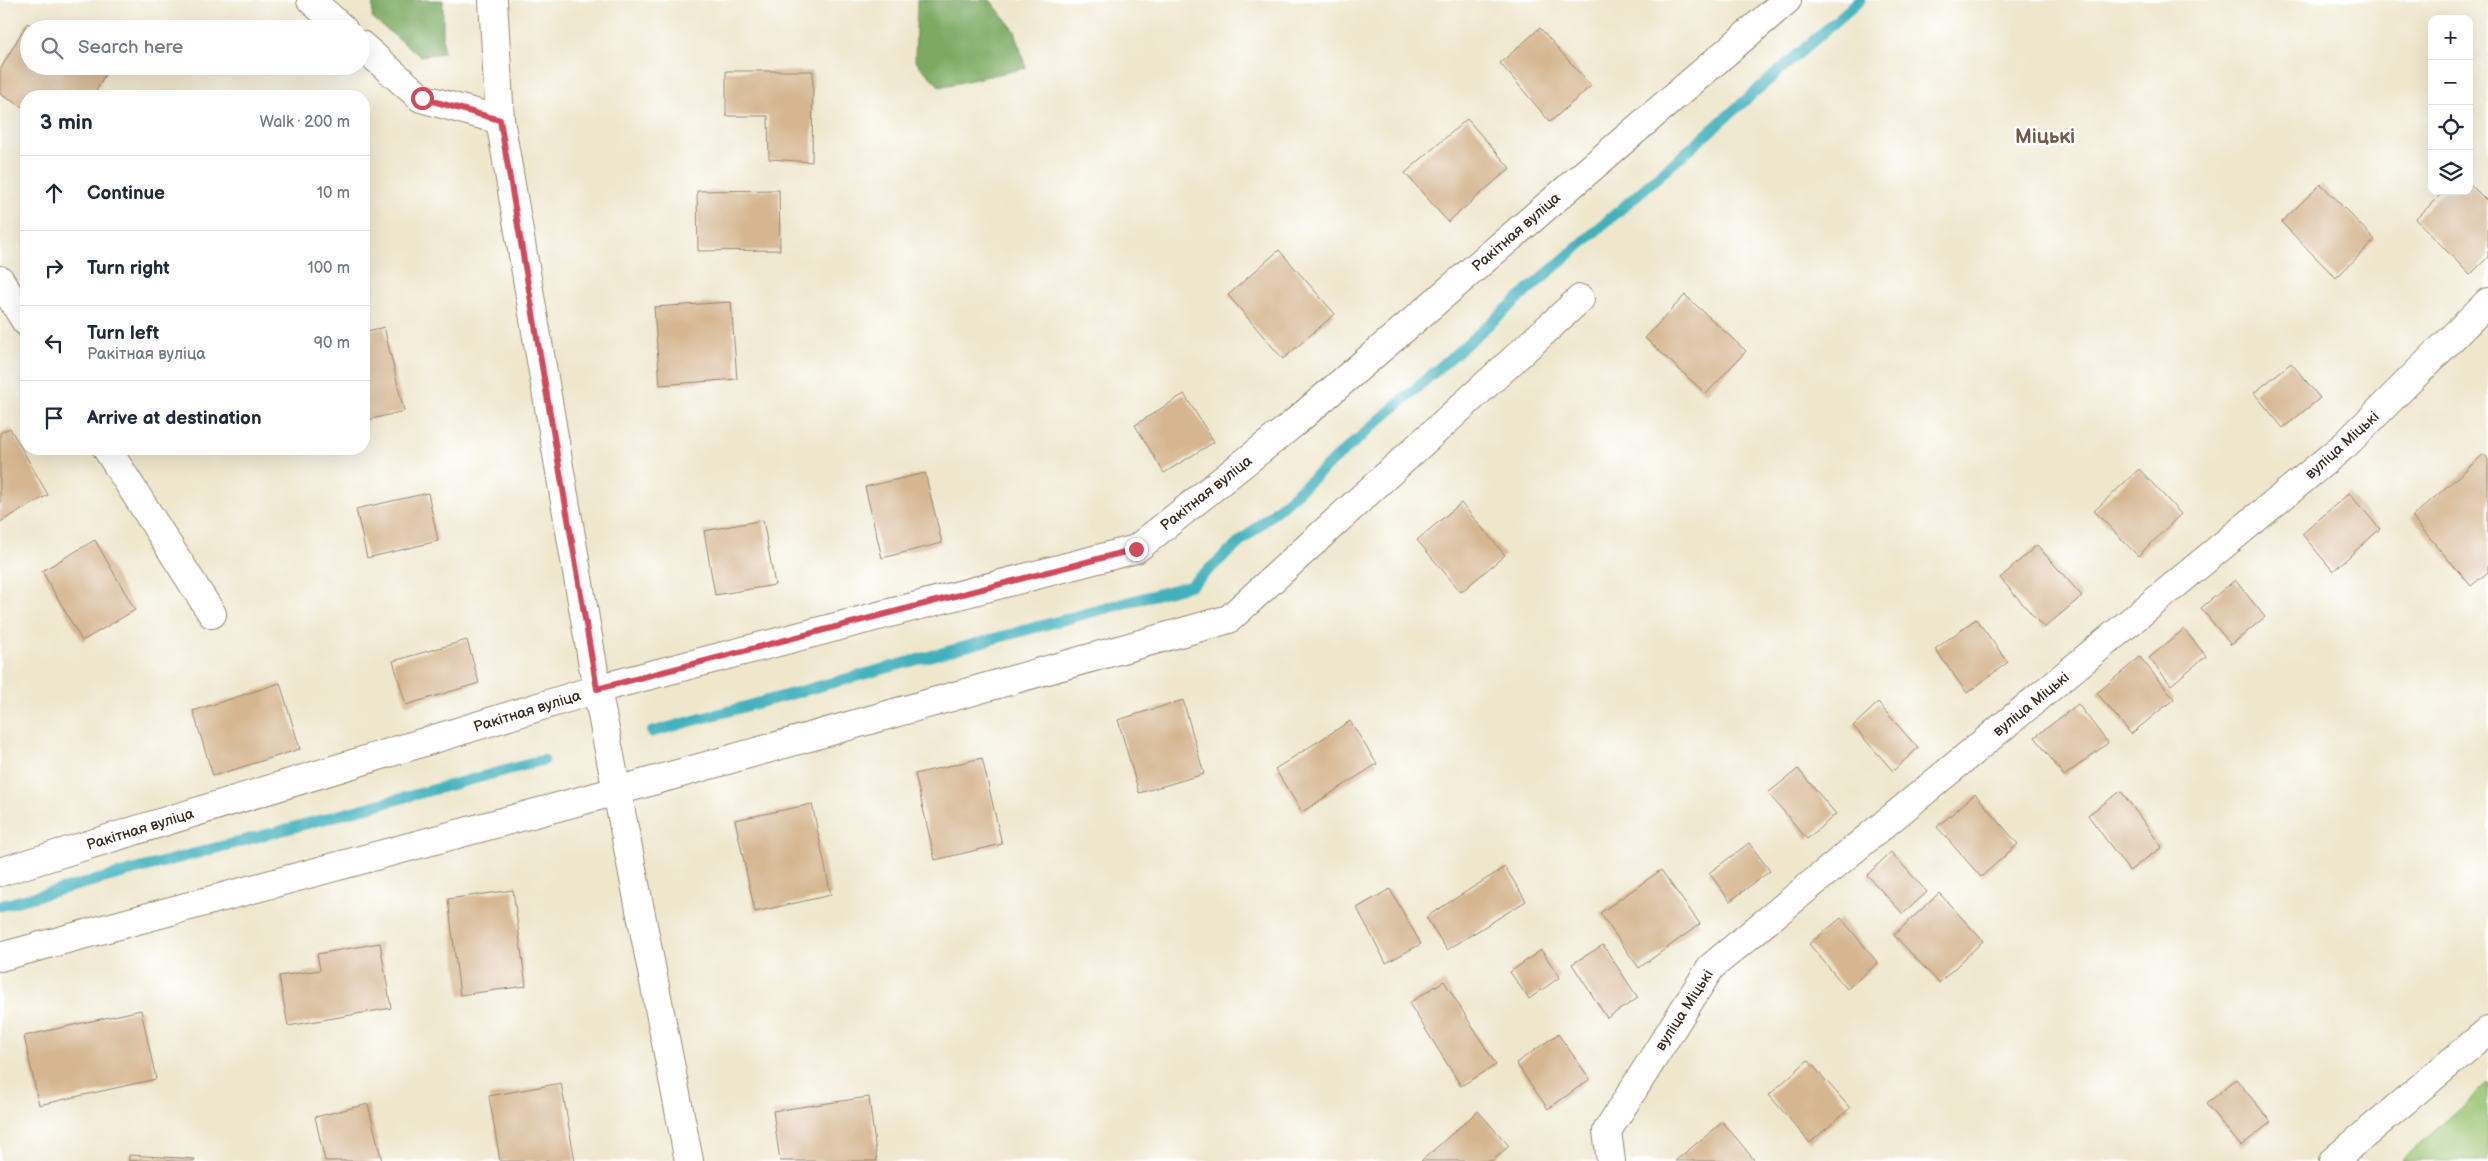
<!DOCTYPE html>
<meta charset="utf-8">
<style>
body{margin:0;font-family:"Balsamiq Sans",sans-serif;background:#f6f6f7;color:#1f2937}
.controls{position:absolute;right:15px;top:15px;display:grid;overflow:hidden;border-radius:10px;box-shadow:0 5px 20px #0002}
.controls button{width:45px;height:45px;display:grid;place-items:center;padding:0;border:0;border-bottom:1px solid #e0e1e3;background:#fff;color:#1f2937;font:25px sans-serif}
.stop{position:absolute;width:15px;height:15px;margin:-11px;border:4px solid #d1495b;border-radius:50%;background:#fff}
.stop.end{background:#d1495b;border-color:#fff;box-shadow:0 1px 5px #0008}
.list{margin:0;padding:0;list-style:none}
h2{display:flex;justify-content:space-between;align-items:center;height:65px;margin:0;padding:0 20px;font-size:21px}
h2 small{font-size:16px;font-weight:400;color:#747a83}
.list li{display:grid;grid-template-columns:32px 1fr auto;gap:15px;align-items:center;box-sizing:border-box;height:75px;padding:0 20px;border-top:1px solid #e0e1e3}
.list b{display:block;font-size:19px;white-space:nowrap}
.list p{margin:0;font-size:16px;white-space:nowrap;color:#747a83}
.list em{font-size:16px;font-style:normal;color:#747a83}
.icon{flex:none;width:28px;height:28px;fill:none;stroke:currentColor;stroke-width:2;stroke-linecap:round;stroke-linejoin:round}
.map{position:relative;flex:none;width:2488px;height:1161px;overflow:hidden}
.search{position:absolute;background:#fff;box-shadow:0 5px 20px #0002;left:20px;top:20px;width:350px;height:55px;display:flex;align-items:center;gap:12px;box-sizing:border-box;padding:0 18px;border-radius:28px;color:#747a83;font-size:19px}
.panel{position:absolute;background:#fff;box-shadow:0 5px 20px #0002;left:20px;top:90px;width:350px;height:365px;border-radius:20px}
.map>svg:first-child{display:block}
</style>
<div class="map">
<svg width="2488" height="1161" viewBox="0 0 2488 1161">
<rect width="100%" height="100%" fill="#fff"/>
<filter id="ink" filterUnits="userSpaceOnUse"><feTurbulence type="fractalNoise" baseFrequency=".02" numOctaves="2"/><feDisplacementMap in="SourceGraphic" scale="10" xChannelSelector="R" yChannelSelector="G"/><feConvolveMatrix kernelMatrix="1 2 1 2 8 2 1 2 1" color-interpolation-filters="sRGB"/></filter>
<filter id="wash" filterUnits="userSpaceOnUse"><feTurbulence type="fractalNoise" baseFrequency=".0096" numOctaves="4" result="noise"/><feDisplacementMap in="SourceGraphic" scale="20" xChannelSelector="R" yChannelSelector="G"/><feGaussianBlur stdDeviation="1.12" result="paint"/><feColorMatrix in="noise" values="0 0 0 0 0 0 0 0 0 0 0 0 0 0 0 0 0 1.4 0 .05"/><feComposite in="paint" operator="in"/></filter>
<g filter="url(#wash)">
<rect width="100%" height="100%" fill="#eee7cc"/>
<!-- green -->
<polygon fill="#9ac471" stroke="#6a7748" points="2488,1083 2488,1161 2401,1161"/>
<!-- forest -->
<g fill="#7baa63" stroke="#5b6a40">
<polygon points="373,0 443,0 443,53 420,56 372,18"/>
<polygon points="917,0 990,0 1015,31 1026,68 940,87 915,61"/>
</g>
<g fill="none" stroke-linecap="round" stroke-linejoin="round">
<!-- stream -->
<g stroke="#42b1bc" stroke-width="11">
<polyline points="652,732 1191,585 1860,0"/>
<polyline points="0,906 544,760"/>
</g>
</g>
<g id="blocks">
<!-- building -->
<g fill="#d5b690">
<polygon points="27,23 38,29 29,29 29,66 103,66 108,69 93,96 26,96 26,109 0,94 0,70"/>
<polygon points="1540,28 1591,86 1550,122 1500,63"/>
<polygon points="726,71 813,71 812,162 769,159 768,116 726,116"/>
<polygon points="1467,119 1510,168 1448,222 1405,173"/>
<polygon points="2469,183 2488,202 2488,257 2470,275 2416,219 2444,191 2469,191"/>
<polygon points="2321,184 2375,240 2336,278 2281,222"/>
<polygon points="779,190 780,250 698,251 697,191"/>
<polygon points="1279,250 1335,314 1283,359 1228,295"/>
<polygon points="1685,295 1746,351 1706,394 1645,338"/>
<polygon points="731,302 737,379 660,385 654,307"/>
<polygon points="384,327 404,411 364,421 364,332"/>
<polygon points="2291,363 2320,398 2283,428 2254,393"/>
<polygon points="1184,394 1214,442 1164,473 1135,425"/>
<polygon points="10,428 48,495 0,522 0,433"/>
<polygon points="2484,454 2488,459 2488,572 2471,586 2412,517"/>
<polygon points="2139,469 2181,514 2138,556 2094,511"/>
<polygon points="925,473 942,543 882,558 865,487"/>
<polygon points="428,493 438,541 367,558 356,509"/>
<polygon points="2349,493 2380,529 2333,571 2302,534"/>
<polygon points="1461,503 1505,555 1461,592 1417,540"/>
<polygon points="763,520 775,585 715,595 704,531"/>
<polygon points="95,540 135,610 82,641 42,571"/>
<polygon points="2037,545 2082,596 2044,628 2000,578"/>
<polygon points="2235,580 2265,617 2231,645 2201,608"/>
<polygon points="1976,619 2008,662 1967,693 1935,649"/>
<polygon points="2184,629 2206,656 2171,685 2149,658"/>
<polygon points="467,640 479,683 406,705 393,661"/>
<polygon points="2140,657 2174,699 2131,734 2097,693"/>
<polygon points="280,683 300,749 213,776 193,711"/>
<polygon points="1183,700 1204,774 1139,793 1118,720"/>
<polygon points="1878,703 1918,748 1893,771 1853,726"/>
<polygon points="2078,704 2108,743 2064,776 2035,737"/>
<polygon points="1350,721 1377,764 1302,812 1275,769"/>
<polygon points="982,758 1002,844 935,860 915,774"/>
<polygon points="1798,769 1836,814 1807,839 1768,793"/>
<polygon points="2121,791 2162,847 2129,871 2088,815"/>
<polygon points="1975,794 2018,844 1981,877 1937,827"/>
<polygon points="812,804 831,895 755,912 735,820"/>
<polygon points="1749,843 1770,871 1730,901 1709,873"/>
<polygon points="1891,852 1927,892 1903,914 1867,875"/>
<polygon points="1505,867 1526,901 1447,950 1426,917"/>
<polygon points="1661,870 1700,924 1639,968 1600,913"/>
<polygon points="1390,889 1421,944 1386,963 1357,908"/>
<polygon points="513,890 526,986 460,995 448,899"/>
<polygon points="1939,893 1983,941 1939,983 1894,935"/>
<polygon points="1841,918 1878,963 1847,989 1809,944"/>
<polygon points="380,943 391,1008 288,1026 279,976 320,970 317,954"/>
<polygon points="1603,945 1638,998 1607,1018 1572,964"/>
<polygon points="1541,950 1560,977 1529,999 1510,972"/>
<polygon points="1444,981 1496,1065 1461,1086 1409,1003"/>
<polygon points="141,1010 156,1079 39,1105 24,1036"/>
<polygon points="1558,1034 1590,1079 1548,1109 1516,1063"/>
<polygon points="1808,1060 1850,1108 1810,1143 1769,1095"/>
<polygon points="2236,1079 2271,1122 2241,1146 2206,1104"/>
<polygon points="561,1083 575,1161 500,1161 489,1096"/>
<polygon points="869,1097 877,1161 780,1161 773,1111"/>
<polygon points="368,1104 382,1161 325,1161 315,1117"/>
<polygon points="1478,1111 1509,1146 1492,1161 1421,1161"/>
<polygon points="1723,1122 1755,1161 1675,1161"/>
<polygon points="129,1155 195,1159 194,1161 129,1161"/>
</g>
</g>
</g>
<g filter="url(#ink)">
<use href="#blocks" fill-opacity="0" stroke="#948875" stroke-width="1"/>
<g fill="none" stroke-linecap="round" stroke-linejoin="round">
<defs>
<g id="minor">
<polyline points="311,0 343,29"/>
<polyline points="493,0 500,120 597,689 689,1161"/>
<polyline points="361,45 421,98 500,120"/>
<polyline points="0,280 26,322"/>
<polyline points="107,449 212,614"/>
<polyline points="0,872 597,689 1136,549 1293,424 1787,0"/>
<polyline points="0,957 617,791 1229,619 1580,299"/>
<polyline points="1611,1161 1607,1131 1711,967 2346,444 2488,302"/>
<polyline points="2333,1161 2488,1031"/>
</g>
</defs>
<!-- minor casing -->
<use href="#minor" stroke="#948875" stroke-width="30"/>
<!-- minor -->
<use href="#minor" stroke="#fff" stroke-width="28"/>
</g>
</g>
<g fill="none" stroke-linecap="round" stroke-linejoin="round" filter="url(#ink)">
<!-- route -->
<polyline stroke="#d1495b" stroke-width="6" points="422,98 500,120 597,689 1136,549"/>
</g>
<g text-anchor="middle" stroke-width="5" stroke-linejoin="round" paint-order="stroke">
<!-- street labels -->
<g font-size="15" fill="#3b2a1e" stroke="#fff">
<text transform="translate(1516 232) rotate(-41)" y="5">Ракітная вуліца</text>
<text transform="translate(2342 445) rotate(-42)" y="5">вуліца Міцькі</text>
<text transform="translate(1206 493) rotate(-38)" y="5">Ракітная вуліца</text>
<text transform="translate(2031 704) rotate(-39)" y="5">вуліца Міцькі</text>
<text transform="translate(527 711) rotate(-17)" y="5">Ракітная вуліца</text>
<text transform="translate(140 829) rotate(-17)" y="5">Ракітная вуліца</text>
<text transform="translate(1684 1010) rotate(-57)" y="5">вуліца Міцькі</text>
</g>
<!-- district labels -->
<g font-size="20" font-weight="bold" fill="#715b46" stroke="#fff">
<text x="2045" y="143">Міцькі</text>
</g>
</g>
</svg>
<div class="controls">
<button>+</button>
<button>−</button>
<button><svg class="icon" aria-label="locate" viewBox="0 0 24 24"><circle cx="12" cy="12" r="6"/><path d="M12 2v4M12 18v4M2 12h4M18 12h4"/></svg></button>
<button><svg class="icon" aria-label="layers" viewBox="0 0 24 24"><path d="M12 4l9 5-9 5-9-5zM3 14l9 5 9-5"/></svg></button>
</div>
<div class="stop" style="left:422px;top:98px"></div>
<div class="stop end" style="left:1136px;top:549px"></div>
<div class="search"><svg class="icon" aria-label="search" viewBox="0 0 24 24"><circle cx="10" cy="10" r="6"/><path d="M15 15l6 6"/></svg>Search here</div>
<section class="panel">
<h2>3 min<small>Walk · 200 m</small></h2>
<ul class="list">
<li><svg class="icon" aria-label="ahead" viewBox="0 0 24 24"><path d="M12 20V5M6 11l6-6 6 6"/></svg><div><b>Continue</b></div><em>10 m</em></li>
<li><svg class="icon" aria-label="right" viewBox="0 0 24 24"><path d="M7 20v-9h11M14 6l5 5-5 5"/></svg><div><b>Turn right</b></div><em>100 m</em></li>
<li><svg class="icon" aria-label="left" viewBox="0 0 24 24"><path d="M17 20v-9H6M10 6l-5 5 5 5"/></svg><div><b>Turn left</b><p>Ракітная вуліца</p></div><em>90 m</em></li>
<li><svg class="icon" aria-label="arrive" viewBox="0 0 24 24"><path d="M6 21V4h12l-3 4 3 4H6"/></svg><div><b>Arrive at destination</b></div></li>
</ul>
</section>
</div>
